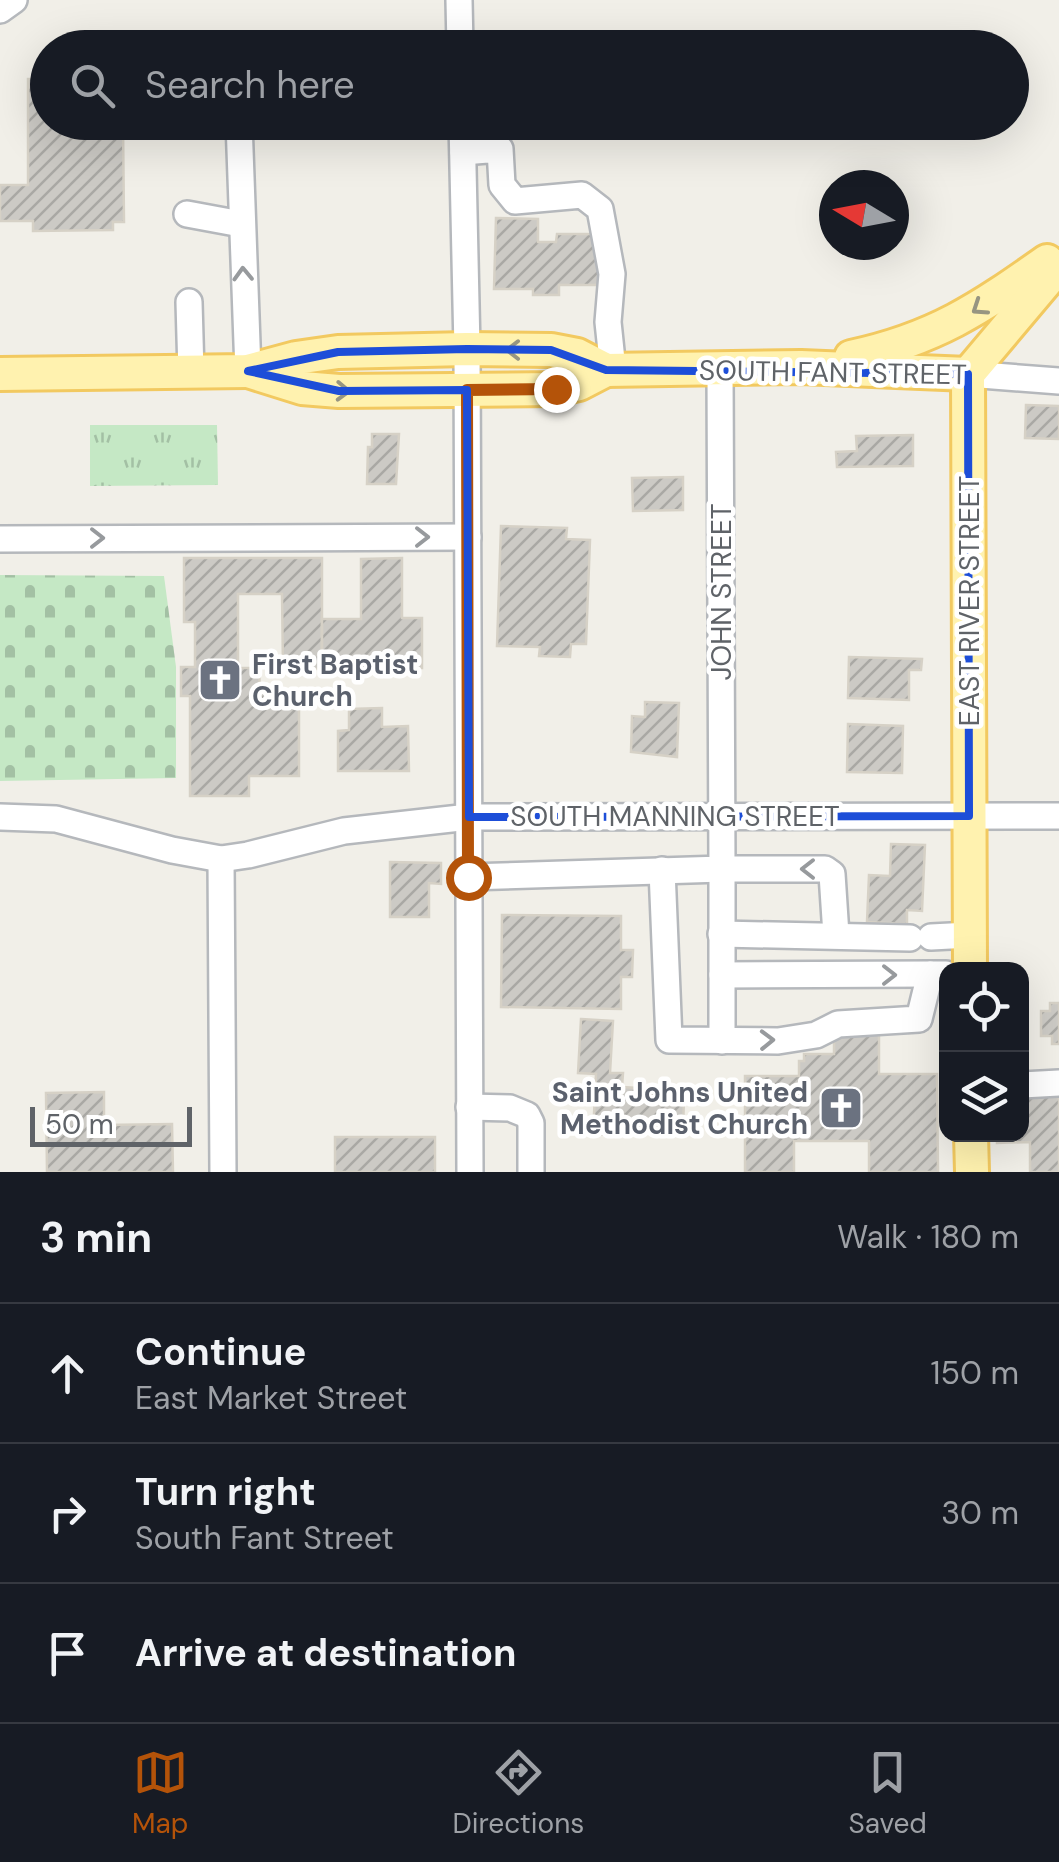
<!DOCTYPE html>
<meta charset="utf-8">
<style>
body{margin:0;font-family:"DM Sans",sans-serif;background:#20242c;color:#f1f3f6}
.controls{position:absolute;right:30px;bottom:30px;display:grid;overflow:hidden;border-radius:20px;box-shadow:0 10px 40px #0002}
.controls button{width:90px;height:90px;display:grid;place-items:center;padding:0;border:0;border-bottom:2px solid #363941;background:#171b24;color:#f1f3f6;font:50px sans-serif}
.compass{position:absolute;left:819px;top:170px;width:90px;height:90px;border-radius:50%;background:#171b24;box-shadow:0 10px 40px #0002;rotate:280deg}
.scale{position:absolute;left:30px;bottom:25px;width:162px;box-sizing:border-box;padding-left:10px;border:5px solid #5f6368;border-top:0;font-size:28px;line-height:35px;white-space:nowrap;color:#5f6368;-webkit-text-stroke:8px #fff;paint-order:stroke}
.stop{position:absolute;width:30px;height:30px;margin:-22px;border:8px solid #b45309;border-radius:50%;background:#fff}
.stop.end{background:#b45309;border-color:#fff;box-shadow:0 2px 10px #0008}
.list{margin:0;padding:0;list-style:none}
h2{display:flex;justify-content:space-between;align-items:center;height:130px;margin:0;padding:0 40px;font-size:42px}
h2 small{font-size:32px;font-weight:400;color:#9ea1a6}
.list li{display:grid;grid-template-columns:65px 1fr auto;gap:30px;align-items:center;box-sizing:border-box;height:140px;padding:0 40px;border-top:2px solid #363941}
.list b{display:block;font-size:38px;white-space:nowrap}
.list p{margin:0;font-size:32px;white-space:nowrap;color:#9ea1a6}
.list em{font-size:32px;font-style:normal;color:#9ea1a6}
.icon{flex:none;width:55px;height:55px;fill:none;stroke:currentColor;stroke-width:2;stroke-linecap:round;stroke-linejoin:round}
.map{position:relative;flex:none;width:1059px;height:1172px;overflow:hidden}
.search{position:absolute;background:#171b24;box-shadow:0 10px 40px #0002;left:30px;right:30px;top:30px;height:110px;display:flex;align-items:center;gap:25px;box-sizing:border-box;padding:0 35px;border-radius:55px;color:#9ea1a6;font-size:38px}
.sheet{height:550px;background:#171b24}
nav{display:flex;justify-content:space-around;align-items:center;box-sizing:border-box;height:140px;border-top:2px solid #363941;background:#171b24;font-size:28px;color:#9ea1a6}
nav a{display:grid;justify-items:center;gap:5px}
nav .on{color:#b45309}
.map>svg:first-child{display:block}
</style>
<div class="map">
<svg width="1059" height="1172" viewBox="0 0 1059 1172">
<defs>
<pattern id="cemetery-stones" width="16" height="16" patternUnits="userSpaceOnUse" patternTransform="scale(2.5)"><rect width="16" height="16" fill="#c5e8c5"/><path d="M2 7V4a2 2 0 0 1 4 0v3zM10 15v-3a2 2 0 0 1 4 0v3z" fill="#a3c0a4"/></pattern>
<pattern id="park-tufts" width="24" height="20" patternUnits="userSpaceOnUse" patternTransform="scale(2.5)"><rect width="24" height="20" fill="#c5e8c5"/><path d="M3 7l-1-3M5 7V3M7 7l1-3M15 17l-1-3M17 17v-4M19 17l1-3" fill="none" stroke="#a3c0a4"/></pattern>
<pattern id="building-hatch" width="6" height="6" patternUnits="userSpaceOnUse" patternTransform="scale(2.5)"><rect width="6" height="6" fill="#cccac5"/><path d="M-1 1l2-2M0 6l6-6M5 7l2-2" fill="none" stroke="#a9a8a4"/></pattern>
</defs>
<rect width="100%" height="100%" fill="#f1efe8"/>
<!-- cemetery -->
<polygon fill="url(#cemetery-stones)" points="0,575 164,576 176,667 176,778 0,781"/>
<!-- park -->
<polygon fill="url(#park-tufts)" points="90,425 217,425 218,485 90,486"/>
<!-- building -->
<g fill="url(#building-hatch)" stroke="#d6d1c6" stroke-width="2.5">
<polygon points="28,79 48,79 48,122 123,122 124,222 113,222 113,230 33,231 33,221 0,221 0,185 28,185"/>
<polygon points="496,218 538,219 538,242 556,242 557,234 596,234 604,285 559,285 559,295 533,295 533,289 494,289"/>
<polygon points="1026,405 1059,406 1059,439 1025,438"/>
<polygon points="372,434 399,434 396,484 367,484 368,447 372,447"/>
<polygon points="913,435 913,466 837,467 836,452 857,451 856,436"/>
<polygon points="683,477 683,510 633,511 632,478"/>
<polygon points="501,526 567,528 566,539 590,540 586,644 571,644 570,657 539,656 540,647 497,646"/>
<polygon points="184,558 322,558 322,669 283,669 282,594 238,594 238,668 259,668 260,692 299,692 299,776 249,776 249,796 190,796 190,696 181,696 181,667 195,667 195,622 184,622"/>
<polygon points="402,558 402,618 422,618 422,668 322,669 322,619 361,619 361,559"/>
<polygon points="849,657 922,659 921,670 909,670 909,700 848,698"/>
<polygon points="645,702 679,703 677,757 631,752 632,716 645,717"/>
<polygon points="382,708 382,727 408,726 409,771 338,771 338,731 349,730 349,709"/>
<polygon points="848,724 903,726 902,773 847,772"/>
<polygon points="891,844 925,845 922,911 907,910 907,924 867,922 869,875 890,876"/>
<polygon points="390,862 441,863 441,884 429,883 429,917 390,917"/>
<polygon points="502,915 621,916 621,950 633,950 632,977 621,977 621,1009 501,1007"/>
<polygon points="1050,1003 1059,1003 1059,1044 1052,1044 1052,1036 1041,1036 1041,1011 1050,1011"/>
<polygon points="581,1019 613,1021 610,1073 623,1073 622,1087 673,1090 672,1100 684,1100 683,1127 622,1123 621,1136 593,1134 596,1074 578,1073"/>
<polygon points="834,1033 879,1033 879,1074 937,1074 938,1172 869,1172 869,1141 794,1141 794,1172 745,1172 745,1076 799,1076 799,1061 804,1061 804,1054 834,1054"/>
<polygon points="104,1092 104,1125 172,1124 173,1172 47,1172 46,1093"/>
<polygon points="1022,1094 1059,1094 1059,1172 1030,1172 1030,1142 997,1143 997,1134 1022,1134"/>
<rect x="335" y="1137" width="100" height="35"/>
</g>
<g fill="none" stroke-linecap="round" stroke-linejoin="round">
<defs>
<g id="minor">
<polyline points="459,0 460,48"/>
<polyline points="0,10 14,0"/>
<polyline points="239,122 248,371"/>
<polyline points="462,122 467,349 470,1172"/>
<polyline points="463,152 500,149 502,185 515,201 582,195 600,209 612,274 608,322 613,370"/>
<polyline points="187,214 241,224"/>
<polyline points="189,302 191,373"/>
<polyline points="968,374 1059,381"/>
<polyline points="0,539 468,537"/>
<polyline points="0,817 56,819 172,850 221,859 248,855 344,831 469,817 1059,816"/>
<polyline points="221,859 223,1172"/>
<polyline points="662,870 669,1040 778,1041 816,1035 838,1024 919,1019 930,974 946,974"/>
<polyline points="468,877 722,869 720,369"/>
<polyline points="721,934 910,938"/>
<polyline points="931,937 970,935"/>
<polyline points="722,975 930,974"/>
<polyline points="722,1041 722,869 825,869 832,874 836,935"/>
<polyline points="1022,1085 1059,1083"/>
<polyline points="469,1107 510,1108 527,1115 531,1123 531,1172"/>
</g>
<g id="major">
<path d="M851,357C935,339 979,309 1047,261"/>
<polyline points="248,371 302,388 339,391 556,389 579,384 606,370"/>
<polyline points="0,374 248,371 296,358 338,352 467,349 551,350 577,355 606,370 801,367 968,374"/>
<polyline points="970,969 968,374 1059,266"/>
<polyline points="971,1134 972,1172"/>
</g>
</defs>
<!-- minor casing -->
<use href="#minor" stroke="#b5b8bc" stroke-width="30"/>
<!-- major casing -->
<use href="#major" stroke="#f2c960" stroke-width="38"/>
<!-- minor -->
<use href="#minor" stroke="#fff" stroke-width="25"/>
<!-- major -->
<use href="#major" stroke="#fff2af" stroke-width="32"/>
</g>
<!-- one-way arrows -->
<defs><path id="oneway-chevron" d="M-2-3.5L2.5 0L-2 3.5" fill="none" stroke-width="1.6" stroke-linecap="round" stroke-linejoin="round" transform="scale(2.5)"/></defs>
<g stroke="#979a9d">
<use href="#oneway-chevron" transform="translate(243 274) rotate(-92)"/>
<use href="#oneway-chevron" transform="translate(422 537)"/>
<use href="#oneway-chevron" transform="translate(97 538)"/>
<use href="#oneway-chevron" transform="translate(808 869) rotate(-180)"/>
<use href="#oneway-chevron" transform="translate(889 975)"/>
<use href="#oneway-chevron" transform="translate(767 1040) rotate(-1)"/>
</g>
<g stroke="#979581">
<use href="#oneway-chevron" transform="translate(979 308) rotate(146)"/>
<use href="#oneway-chevron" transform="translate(513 350) rotate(-180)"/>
<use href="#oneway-chevron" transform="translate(343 391) rotate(2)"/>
</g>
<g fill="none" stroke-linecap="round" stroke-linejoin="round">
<!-- route -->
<polyline stroke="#b45309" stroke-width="12" points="468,877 467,390 556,389"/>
</g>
<!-- marked area -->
<path fill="none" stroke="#1d4ed8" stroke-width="8" stroke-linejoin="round" d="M467,349L551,350L606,370L968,374L969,816L469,817L467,390L339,391L248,371L338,352Z"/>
<!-- icons -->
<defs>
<symbol id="church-square" viewBox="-11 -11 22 22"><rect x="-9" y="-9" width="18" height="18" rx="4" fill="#6b7280" stroke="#fff"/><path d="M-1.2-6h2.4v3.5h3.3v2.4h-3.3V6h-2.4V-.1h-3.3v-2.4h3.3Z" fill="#fff"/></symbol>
</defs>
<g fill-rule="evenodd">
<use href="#church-square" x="195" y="655" width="50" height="50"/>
<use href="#church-square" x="816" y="1083" width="50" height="50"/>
</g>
<g text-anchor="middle" stroke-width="9" stroke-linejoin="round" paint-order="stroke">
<!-- street labels -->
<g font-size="28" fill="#5f6368" stroke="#fff">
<text transform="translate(833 372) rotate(1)" y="10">SOUTH FANT STREET</text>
<text transform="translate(721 592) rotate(-90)" y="10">JOHN STREET</text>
<text transform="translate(969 601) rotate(-90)" y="10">EAST RIVER STREET</text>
<text x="675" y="826">SOUTH MANNING STREET</text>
</g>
<!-- worship labels -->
<g font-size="28" font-weight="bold" fill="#5b616d" stroke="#fff" text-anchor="start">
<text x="252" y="674">First Baptist<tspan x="252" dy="32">Church</tspan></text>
<text x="808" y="1102" text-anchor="end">Saint Johns United<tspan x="808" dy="32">Methodist Church</tspan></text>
</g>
</g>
</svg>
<div class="controls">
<button><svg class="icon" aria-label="locate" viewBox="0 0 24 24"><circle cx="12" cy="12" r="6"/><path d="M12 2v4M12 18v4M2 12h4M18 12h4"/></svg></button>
<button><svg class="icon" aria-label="layers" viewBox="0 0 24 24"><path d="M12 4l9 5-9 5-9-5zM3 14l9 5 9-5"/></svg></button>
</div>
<svg class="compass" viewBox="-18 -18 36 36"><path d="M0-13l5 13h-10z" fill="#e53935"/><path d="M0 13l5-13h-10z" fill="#9ea1a6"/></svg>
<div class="scale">50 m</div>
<div class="stop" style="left:468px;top:877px"></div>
<div class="stop end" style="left:556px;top:389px"></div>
<div class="search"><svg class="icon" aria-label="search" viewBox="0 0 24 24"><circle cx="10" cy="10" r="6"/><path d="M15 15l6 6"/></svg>Search here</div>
</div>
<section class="sheet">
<h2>3 min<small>Walk · 180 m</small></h2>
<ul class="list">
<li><svg class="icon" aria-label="ahead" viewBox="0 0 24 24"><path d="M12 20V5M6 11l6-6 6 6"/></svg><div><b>Continue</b><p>East Market Street</p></div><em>150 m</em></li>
<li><svg class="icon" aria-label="right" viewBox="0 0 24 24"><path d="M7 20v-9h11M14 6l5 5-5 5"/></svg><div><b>Turn right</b><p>South Fant Street</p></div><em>30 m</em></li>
<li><svg class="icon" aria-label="arrive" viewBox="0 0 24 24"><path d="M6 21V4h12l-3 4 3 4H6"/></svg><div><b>Arrive at destination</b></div></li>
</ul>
</section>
<nav>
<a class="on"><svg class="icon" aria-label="map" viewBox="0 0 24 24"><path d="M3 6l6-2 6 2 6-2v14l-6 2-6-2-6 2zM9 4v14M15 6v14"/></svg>Map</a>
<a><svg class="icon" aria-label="directions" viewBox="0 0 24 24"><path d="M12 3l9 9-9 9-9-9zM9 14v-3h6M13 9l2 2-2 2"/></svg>Directions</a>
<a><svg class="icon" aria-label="saved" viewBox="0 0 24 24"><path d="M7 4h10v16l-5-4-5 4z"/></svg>Saved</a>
</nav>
